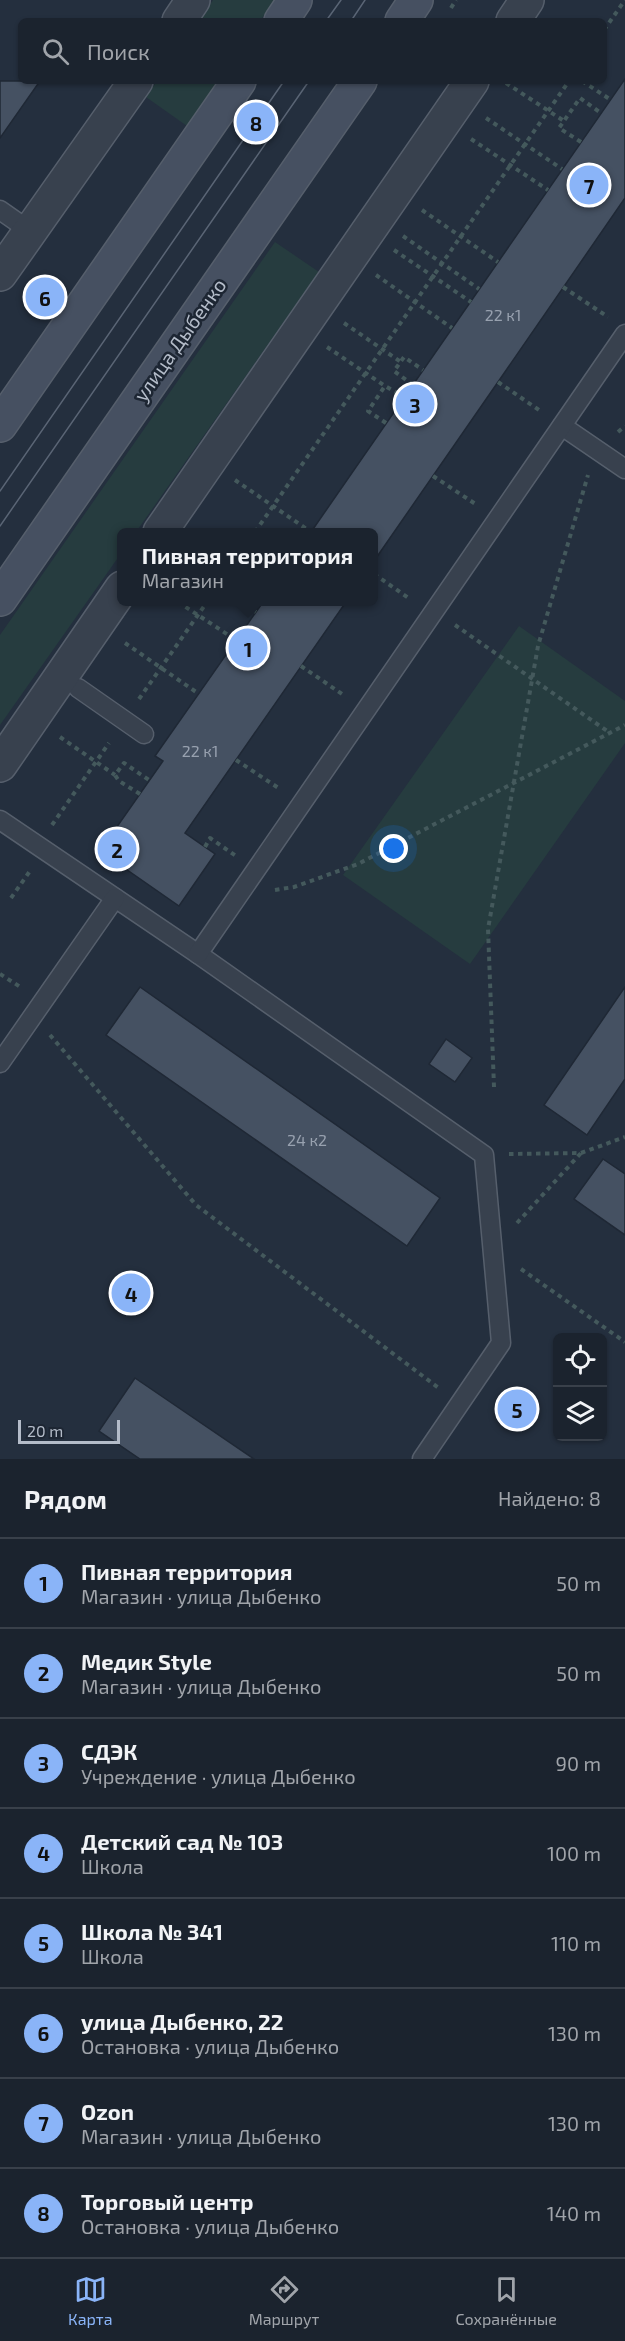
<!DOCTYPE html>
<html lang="ru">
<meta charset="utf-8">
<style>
body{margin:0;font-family:"Exo 2",sans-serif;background:#282f3a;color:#f1f3f6}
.controls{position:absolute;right:18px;bottom:18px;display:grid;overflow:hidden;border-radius:9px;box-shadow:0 2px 4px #0004}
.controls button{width:54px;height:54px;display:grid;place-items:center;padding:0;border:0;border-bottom:2px solid #39404a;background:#1b232e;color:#f1f3f6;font:30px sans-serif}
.scale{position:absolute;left:18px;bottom:15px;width:102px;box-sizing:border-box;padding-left:6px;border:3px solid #b4bcc9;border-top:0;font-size:16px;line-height:21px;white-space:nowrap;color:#b4bcc9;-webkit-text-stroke:4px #1d2633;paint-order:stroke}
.you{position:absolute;left:394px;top:849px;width:21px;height:21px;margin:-15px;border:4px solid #fff;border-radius:50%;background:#1a73e8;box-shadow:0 0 0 9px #1a73e833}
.badge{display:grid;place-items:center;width:39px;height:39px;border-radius:50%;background:#8ab4f8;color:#111;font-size:20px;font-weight:700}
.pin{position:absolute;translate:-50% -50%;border:3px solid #fff;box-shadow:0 2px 6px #0006}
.popup{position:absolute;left:117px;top:528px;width:261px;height:78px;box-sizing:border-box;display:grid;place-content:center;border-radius:9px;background:#1b232e;filter:drop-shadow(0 2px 4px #0005);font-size:20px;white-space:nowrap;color:#a0a4aa}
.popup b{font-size:22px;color:#f1f3f6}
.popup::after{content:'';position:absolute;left:50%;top:100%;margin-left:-12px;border:12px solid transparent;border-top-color:#1b232e}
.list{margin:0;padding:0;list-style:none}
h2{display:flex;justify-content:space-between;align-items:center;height:78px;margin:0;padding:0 24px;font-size:26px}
h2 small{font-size:20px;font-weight:400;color:#a0a4aa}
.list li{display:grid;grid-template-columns:39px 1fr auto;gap:18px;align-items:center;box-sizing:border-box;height:90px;padding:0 24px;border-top:2px solid #39404a}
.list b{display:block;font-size:22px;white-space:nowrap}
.list p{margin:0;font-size:20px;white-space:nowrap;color:#a0a4aa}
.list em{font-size:20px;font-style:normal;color:#a0a4aa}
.icon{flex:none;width:33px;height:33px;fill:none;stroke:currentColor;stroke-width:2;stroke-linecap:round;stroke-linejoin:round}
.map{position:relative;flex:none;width:625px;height:1459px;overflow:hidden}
.search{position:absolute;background:#1b232e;box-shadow:0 2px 4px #0004;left:18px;right:18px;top:18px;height:66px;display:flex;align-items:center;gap:15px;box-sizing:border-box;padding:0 21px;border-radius:9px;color:#a0a4aa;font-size:22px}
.sheet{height:798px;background:#1b232e}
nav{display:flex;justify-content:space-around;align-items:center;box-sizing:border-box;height:84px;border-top:2px solid #39404a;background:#1b232e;font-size:16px;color:#a0a4aa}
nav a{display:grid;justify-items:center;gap:3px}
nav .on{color:#8ab4f8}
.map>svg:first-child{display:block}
</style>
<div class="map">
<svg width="625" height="1459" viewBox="0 0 625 1459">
<rect width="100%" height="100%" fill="#242f3e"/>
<!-- green -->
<g fill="#263c3f">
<polygon points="213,0 275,0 260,21 199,21"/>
<polygon points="157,81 218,81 187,126 146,97"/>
<polygon points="275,242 319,272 136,532 122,532 122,552 0,725 0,635"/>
<polygon points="519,626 625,701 625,743 470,964 343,875"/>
</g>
<!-- building -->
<g fill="#455162" stroke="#1f2835" stroke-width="1.5">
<polygon points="625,79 625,198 498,382 374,561 374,532 311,532"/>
<polygon points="0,81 40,81 0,138"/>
<polygon points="263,602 346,602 185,833 215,854 179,906 100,851 163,761 155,756"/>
<polygon points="140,987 440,1198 407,1246 106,1035"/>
<polygon points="625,987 625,1079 587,1135 544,1105"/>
<polygon points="446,1039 472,1058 455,1082 429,1064"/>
<polygon points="603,1159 625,1174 625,1235 574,1199"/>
<polygon points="135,1378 254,1459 140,1459 99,1431"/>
</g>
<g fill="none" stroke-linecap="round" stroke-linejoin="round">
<defs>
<g id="service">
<polyline points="0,210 30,231"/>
<polyline points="562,426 625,469"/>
<polyline points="78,688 144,734"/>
<polyline points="0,820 198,954 484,1155 501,1343 422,1459"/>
<polyline points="198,954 625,334"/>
<polyline points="0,1063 115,898"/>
</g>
<g id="minor">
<polyline points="179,21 193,0"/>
<polyline points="513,21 527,0"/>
<polyline points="0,274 136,81"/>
<polyline points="160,532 472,81"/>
<polyline points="0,765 122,588"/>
</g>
<g id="secondary">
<polyline points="281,21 295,0"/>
<polyline points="402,21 416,0"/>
<polyline points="0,425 239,81"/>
<polyline points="0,599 360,81"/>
</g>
</defs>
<!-- service casing -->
<use href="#service" stroke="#565f6c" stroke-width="21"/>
<!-- minor casing -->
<use href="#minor" stroke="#565f6c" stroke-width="36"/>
<!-- secondary casing -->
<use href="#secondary" stroke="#565f6c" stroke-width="36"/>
<!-- path -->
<g stroke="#44595c" stroke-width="4" stroke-dasharray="4.5 4.5" stroke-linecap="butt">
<polyline points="451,8 456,0"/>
<polyline points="604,30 625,0"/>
<polyline points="582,81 611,100"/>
<polyline points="506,83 564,121"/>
<polyline points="486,118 562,169"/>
<polyline points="471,139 548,190"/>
<polyline points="581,142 559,128 580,98 601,113"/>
<polyline points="422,210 498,262"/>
<polyline points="403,236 479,289"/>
<polyline points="394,250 471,302"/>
<polyline points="376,275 452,328"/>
<polyline points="563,287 608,317"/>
<polyline points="344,323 401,362"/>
<polyline points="327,347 385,386"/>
<polyline points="498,382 539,410"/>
<polyline points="413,385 394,371 404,357 423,370"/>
<polyline points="386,423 368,411 385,386 404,397"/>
<polyline points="618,432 625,426"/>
<polyline points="433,476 477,505"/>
<polyline points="235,480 311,532"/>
<polyline points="255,532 569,81"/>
<polyline points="374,574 410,599"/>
<polyline points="178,602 236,640"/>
<polyline points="240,602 256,612"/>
<polyline points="455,625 610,733"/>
<polyline points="125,643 199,694"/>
<polyline points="301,666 345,696"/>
<polyline points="139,699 207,602"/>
<polyline points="60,737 115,775"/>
<polyline points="236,760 280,789"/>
<polyline points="140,794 119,781 115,775 124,763 149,780"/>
<polyline points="52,825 109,743"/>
<polyline points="205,847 210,838 236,856"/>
<polyline points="275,890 294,887 358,864 625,725"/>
<polyline points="11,898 30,871"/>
<polyline points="0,974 22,988"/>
<polyline points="50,1035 196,1205 440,1389"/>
<polyline points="494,1087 488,929 538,646 588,475"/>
<polyline points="509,1154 581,1153 625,1137"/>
<polyline points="517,1223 581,1153"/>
<polyline points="521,1269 625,1342"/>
</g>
<!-- service -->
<use href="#service" stroke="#38414e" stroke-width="18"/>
<!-- minor -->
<use href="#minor" stroke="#38414e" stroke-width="33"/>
<!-- secondary -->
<use href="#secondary" stroke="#465061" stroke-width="33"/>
<!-- tram -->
<g stroke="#5a6575" stroke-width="1.5">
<polyline points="326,21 341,0"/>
<polyline points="351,21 365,0"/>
<polyline points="0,491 284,81"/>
<polyline points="0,526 309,81"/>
</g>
</g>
<g text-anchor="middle" stroke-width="5" stroke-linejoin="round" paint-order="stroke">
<!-- number labels -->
<g font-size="16" fill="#98a1af">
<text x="503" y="321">22 к1</text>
<text x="200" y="757">22 к1</text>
<text x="307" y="1146">24 к2</text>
</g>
<!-- street labels -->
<g font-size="20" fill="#b4bcc9" stroke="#1d2633">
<text transform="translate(180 340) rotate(-55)" y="7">улица Дыбенко</text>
</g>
</g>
</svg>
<div class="controls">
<button><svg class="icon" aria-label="locate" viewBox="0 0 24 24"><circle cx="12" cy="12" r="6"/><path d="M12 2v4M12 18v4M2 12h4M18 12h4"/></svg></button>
<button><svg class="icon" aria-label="layers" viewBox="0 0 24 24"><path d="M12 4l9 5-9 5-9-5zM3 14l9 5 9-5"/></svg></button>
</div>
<div class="scale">20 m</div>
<div class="you"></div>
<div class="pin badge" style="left:248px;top:648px">1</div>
<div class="popup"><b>Пивная территория</b>Магазин</div>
<div class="pin badge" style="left:117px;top:849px">2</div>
<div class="pin badge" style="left:415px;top:404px">3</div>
<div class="pin badge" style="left:131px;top:1293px">4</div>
<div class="pin badge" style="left:517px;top:1409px">5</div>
<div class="pin badge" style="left:45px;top:297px">6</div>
<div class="pin badge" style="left:589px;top:185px">7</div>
<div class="pin badge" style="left:256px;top:122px">8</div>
<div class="search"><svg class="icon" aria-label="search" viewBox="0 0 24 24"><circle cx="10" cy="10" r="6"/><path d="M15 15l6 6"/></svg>Поиск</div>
</div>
<section class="sheet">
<h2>Рядом<small>Найдено: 8</small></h2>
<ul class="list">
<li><span class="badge">1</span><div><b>Пивная территория</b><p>Магазин · улица Дыбенко</p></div><em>50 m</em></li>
<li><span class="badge">2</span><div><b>Медик Style</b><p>Магазин · улица Дыбенко</p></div><em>50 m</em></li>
<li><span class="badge">3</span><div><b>СДЭК</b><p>Учреждение · улица Дыбенко</p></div><em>90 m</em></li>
<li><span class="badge">4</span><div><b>Детский сад № 103</b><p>Школа</p></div><em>100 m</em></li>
<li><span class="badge">5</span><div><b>Школа № 341</b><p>Школа</p></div><em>110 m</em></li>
<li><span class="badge">6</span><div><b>улица Дыбенко, 22</b><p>Остановка · улица Дыбенко</p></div><em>130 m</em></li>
<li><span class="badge">7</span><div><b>Ozon</b><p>Магазин · улица Дыбенко</p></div><em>130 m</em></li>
<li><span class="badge">8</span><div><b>Торговый центр</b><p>Остановка · улица Дыбенко</p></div><em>140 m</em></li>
</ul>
</section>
<nav>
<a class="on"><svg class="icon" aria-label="map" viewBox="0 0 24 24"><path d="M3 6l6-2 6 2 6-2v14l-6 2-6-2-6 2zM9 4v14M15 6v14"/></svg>Карта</a>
<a><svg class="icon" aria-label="directions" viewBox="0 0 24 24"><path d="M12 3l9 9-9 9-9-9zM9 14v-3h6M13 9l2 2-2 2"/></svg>Маршрут</a>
<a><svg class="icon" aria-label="saved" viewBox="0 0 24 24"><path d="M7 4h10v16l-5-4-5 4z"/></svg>Сохранённые</a>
</nav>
